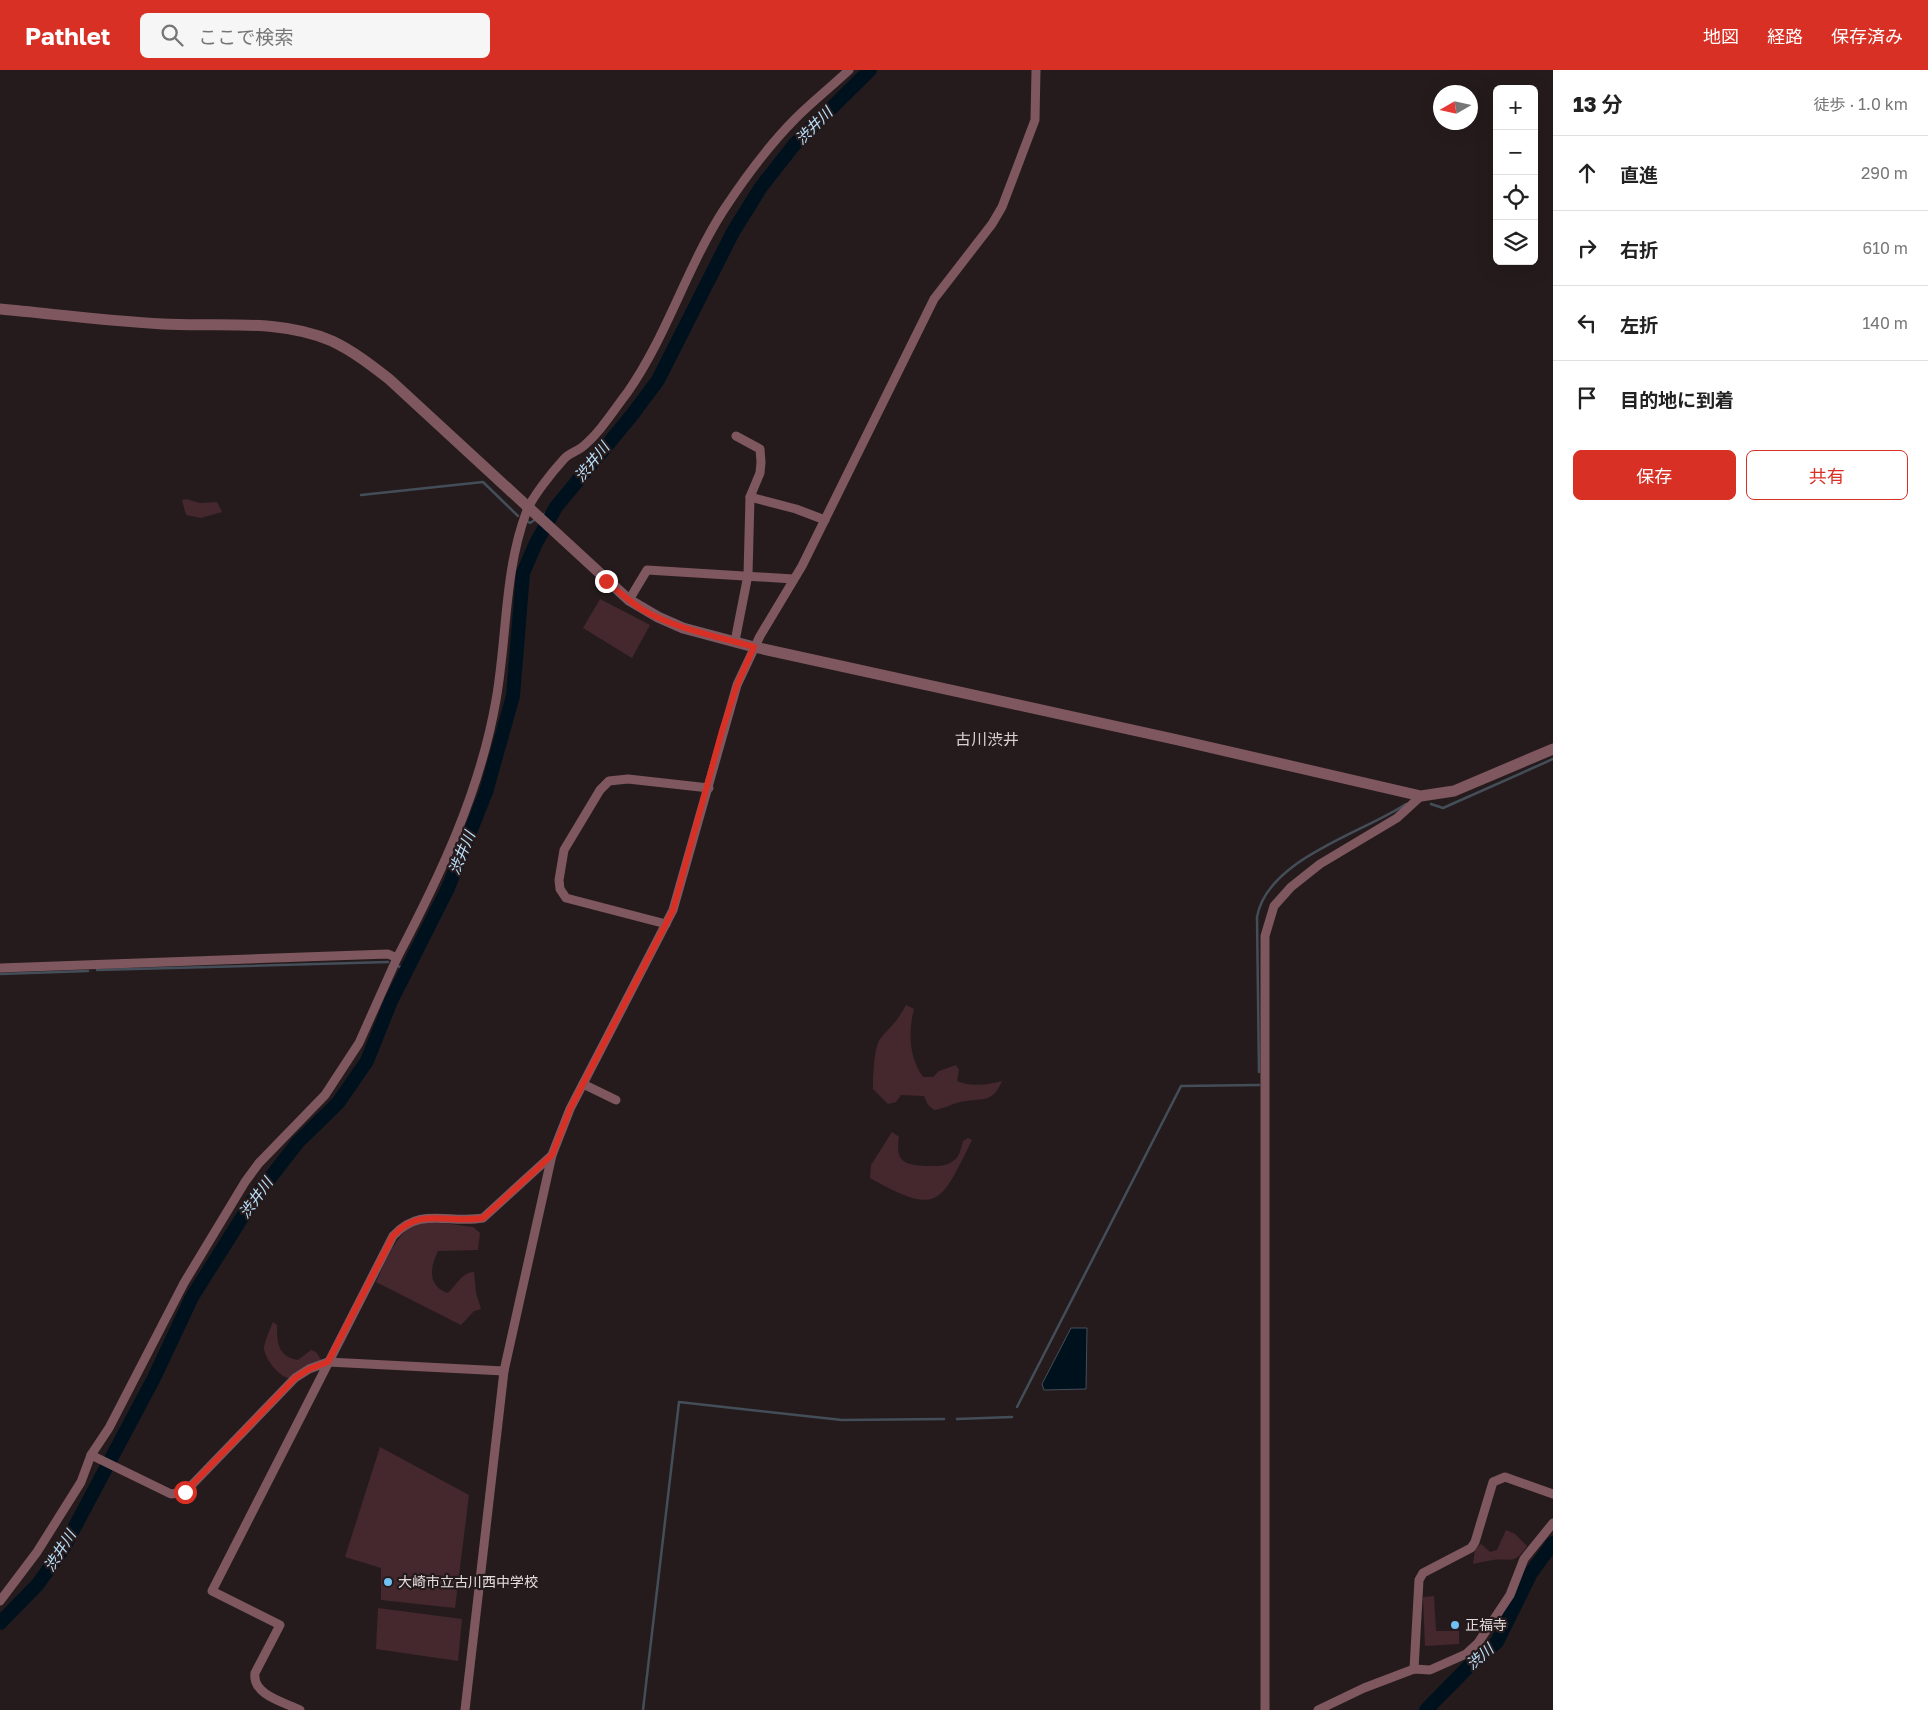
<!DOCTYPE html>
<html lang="ja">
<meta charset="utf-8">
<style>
body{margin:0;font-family:"Golos Text","Noto Sans JP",sans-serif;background:#f6f6f6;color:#222}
.controls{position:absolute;right:15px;top:15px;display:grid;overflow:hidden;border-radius:8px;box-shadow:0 5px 20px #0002}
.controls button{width:45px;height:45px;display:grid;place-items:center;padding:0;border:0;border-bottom:1px solid #e0e0e0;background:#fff;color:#222;font:25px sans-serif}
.compass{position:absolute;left:1433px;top:15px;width:45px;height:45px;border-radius:50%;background:#fff;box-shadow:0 5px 20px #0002;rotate:261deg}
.stop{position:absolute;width:15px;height:15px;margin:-11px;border:4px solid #d93025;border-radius:50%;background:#fff}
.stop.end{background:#d93025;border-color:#fff;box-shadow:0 1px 5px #0008}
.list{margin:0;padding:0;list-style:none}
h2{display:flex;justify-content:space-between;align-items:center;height:65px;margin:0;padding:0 20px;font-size:21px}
h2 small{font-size:16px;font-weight:400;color:#767676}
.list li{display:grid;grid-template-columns:32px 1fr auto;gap:15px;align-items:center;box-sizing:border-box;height:75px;padding:0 20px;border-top:1px solid #e0e0e0}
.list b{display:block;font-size:19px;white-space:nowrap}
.list em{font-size:16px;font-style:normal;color:#767676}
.actions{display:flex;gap:10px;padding:15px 20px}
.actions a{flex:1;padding:11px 0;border:1px solid #d93025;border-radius:8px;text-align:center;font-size:18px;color:#d93025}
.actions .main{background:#d93025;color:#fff}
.icon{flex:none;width:28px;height:28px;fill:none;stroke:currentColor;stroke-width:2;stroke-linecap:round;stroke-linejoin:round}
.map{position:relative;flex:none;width:1553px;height:1640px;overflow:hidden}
header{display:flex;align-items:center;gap:30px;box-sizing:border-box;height:70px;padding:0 25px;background:#d93025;color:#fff}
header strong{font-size:24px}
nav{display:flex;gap:28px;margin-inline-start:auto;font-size:18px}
.search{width:350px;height:45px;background:#f6f6f6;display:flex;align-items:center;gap:12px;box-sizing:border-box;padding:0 18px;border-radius:8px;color:#767676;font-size:19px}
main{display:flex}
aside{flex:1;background:#fff}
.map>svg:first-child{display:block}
</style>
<header>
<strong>Pathlet</strong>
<div class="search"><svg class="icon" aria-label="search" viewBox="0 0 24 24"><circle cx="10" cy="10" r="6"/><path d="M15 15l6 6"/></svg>ここで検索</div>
<nav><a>地図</a><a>経路</a><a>保存済み</a></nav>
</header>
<main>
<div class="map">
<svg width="1553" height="1640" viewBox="0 0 1553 1640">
<rect width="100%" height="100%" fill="#251b1d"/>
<!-- green -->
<g fill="#44282d">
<polygon points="186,429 200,433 217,432 222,442 201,448 186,445 182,430"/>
<polygon points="600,529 650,555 632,588 583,558"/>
<path d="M906,935L914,939C908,962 909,987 923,1007H933L939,1001L956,995L959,1000L957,1011C971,1017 987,1015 1002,1011C992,1035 982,1027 960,1032C951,1034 944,1039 934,1040L928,1035L924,1026L901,1025L896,1032L888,1034L873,1019C873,1008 874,977 880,969C891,956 897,952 906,935Z"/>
<path d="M892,1062L899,1067C895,1092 904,1095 927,1096C935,1096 946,1097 953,1091C960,1087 961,1078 963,1071L968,1068L972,1070C940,1135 938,1146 870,1108L871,1095Z"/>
<path d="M443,1153L473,1157L480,1163L478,1180L438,1181C430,1197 427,1216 448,1223C456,1216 462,1202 474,1202L476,1223L481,1239L474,1241L461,1255L376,1212C383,1197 398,1160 415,1155C423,1152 434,1153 443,1153Z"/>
<path d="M273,1252L277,1255C277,1271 277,1287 298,1290L311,1280L316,1282L322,1291C313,1296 301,1306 291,1308C281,1310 264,1288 264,1278C265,1270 270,1260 273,1252Z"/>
<polygon points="380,1377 469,1425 455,1538 381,1530 381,1498 345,1487"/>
<path d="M1506,1460L1515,1464L1527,1476C1514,1495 1512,1488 1493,1490C1487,1491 1480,1492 1473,1494L1475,1479L1481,1474L1490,1482L1497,1480Z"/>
<polygon points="1434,1526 1436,1561 1459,1561 1459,1574 1425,1576 1423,1527"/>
<polygon points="378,1538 462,1549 458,1591 376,1579"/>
</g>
<!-- water -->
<polygon fill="#00111e" stroke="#444e58" points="1071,1258 1087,1258 1086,1319 1044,1320 1042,1314"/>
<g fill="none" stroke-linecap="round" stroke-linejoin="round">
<!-- stream -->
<g stroke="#444e58" stroke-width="2.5">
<polyline points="361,425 483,412 518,446"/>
<polyline points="543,445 556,437"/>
<polyline points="527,451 530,453 536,449"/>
<polyline points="1431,734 1443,738 1553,689"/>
<polyline points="398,896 407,900"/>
<polyline points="97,900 388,892"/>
<polyline points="0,904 88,901"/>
<path d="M1259,1002L1257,847C1267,789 1363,763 1406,734"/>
<polyline points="1017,1337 1181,1016 1259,1015"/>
<polyline points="957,1349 1012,1347"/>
<polyline points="643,1640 679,1332 842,1350 944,1349"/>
</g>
<!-- river -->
<g stroke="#00111e" stroke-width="14">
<polyline points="0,1553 38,1514 63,1479 154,1308 192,1227 253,1130 298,1072 338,1033 367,991 391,931 448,818 486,722 513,626 523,503 536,473 556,437 632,345 658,310 733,162 761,117 794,75 870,0"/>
<polyline points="1426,1640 1471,1594 1497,1572 1531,1503 1553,1473"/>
</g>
<!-- minor -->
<g stroke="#7f575f" stroke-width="9">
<polyline points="750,427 796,439 825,450"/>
<polyline points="629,530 647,500 793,509"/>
<polyline points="735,571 748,505 750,427 760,403 761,392 760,379 736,366"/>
<polyline points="666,854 566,828 560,819 559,810 564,780 600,720 609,711 628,709 709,718"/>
<path d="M0,898L388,884L397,888C440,806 480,722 496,630C507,569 504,502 526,443C531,428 553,401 564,389C568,384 575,382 581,378C600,363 613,341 627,323C667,266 686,199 723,141C744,109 768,76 796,48C812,32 831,17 849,0"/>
<polyline points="583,1014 616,1030"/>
<polyline points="91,1385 171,1424 185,1422 295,1308 309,1299 328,1292 504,1301"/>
<polyline points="0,1531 37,1482 81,1412 91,1385 109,1358 184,1213 245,1112 259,1093 325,1025 359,973 397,888"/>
<polyline points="1414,1599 1419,1510 1423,1503 1471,1478 1475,1472 1493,1412 1505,1407 1553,1424"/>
<path d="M300,1640C284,1632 252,1625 255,1603L280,1555L212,1521L393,1166C420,1136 448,1154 483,1148L552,1085"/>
<polyline points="465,1640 504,1301 552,1085 570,1039 673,840 737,615 760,566 802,496 934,229 992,154 1002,137 1035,50 1036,0"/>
<polyline points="1265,1640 1265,866 1274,836 1291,817 1320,794 1397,748 1421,726"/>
<polyline points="1318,1640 1364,1618 1414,1599 1430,1600 1466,1584 1478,1573 1510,1525 1524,1489 1553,1453"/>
</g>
<!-- tertiary -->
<path stroke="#7f575f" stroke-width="11" d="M0,239C54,244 108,251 163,254C219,257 279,248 332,271C353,281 371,295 389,309L629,530L658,547L683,558L754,577L1178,670L1421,726L1454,721L1553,679"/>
</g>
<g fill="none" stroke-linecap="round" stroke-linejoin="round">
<!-- route -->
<path stroke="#d93025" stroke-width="6" d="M185,1422L295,1308L309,1299L328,1292L393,1166C420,1136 448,1154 483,1148L552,1085L570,1039L673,840L722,661L737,615L754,577C717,566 678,560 643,540C630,532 618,521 606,511"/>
</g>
<!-- markers -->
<g fill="#71c1f4" stroke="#251b1d" stroke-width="2">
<circle cx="388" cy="1512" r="5"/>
<circle cx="1455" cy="1555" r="5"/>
</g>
<g text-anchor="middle" stroke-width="4.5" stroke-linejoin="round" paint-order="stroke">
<!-- poi labels -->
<g font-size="14" fill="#e4ddde" stroke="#251b1d" text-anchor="start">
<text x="398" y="1517">大崎市立古川西中学校</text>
<text x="1465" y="1560">正福寺</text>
</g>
<!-- water labels -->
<g font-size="15" font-style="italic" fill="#bae0fb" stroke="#251b1d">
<text transform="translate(814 56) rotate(-45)" y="5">渋井川</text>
<text transform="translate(592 392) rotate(-51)" y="5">渋井川</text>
<text transform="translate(462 783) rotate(-68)" y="5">渋井川</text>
<text transform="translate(256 1128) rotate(-54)" y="5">渋井川</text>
<text transform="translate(60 1481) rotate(-58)" y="5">渋井川</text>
<text transform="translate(1480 1587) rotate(-41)" y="5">渋川</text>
</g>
<!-- quarter labels -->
<g font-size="16" fill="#dbcdcf" stroke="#251b1d">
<text x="987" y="675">古川渋井</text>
</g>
</g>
</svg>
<div class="controls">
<button>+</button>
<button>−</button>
<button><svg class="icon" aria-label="locate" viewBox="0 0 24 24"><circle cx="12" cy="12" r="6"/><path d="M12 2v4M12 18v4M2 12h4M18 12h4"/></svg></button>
<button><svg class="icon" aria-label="layers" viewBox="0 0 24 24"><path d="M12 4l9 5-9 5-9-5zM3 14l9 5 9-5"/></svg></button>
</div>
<svg class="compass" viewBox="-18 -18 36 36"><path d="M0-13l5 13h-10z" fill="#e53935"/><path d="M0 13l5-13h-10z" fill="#767676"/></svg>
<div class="stop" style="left:185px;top:1422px"></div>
<div class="stop end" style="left:606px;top:511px"></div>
</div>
<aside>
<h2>13 分<small>徒歩 · 1.0 km</small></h2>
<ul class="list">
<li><svg class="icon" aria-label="ahead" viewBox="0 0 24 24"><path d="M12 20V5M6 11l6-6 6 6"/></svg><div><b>直進</b></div><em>290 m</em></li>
<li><svg class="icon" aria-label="right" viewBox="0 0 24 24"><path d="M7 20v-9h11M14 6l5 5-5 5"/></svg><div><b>右折</b></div><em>610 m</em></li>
<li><svg class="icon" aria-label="left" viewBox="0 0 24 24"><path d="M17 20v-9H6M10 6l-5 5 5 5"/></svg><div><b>左折</b></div><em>140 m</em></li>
<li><svg class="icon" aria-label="arrive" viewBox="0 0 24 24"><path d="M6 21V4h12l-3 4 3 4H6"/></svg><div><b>目的地に到着</b></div></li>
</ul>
<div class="actions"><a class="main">保存</a><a>共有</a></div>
</aside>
</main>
